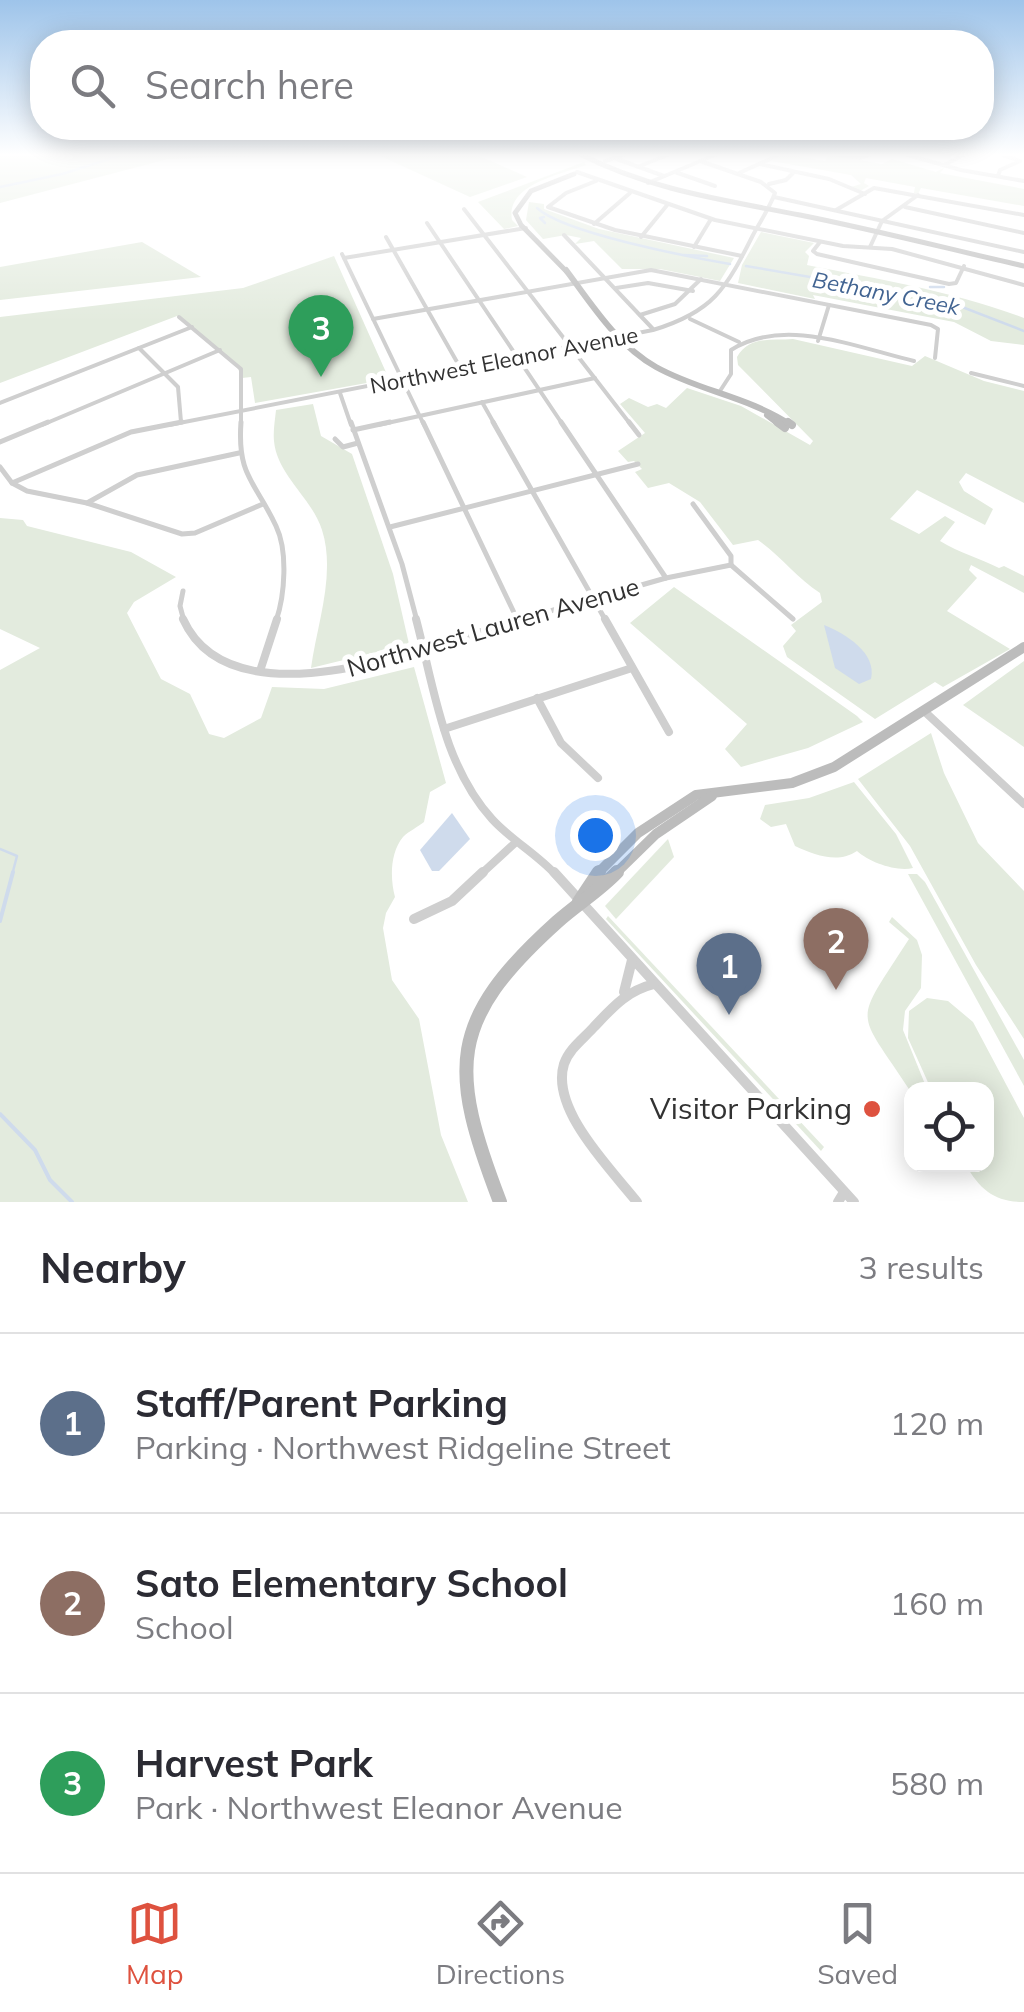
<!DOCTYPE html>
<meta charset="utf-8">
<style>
body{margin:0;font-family:Mulish,sans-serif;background:#f7f7f7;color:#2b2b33}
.controls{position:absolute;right:30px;bottom:30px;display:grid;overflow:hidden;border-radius:20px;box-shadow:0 5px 25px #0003}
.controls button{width:90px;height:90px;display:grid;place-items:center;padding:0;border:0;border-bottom:2px solid #e1e1e2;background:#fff;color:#2b2b33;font:50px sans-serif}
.you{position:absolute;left:595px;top:835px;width:35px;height:35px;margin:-25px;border:8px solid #fff;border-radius:50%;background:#1a73e8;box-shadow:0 0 0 15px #1a73e833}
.badge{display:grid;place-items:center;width:65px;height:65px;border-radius:50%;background:#de523f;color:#fff;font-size:32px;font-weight:700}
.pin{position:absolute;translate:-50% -82px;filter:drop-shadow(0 2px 5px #0008)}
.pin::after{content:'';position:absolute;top:52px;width:35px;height:30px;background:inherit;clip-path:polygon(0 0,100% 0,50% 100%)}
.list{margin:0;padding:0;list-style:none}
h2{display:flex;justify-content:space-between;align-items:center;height:130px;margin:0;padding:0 40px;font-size:42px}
h2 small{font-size:32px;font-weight:400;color:#7c7c81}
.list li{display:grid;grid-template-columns:65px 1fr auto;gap:30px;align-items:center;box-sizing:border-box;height:180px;padding:0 40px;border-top:2px solid #e1e1e2}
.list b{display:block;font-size:38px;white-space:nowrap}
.list p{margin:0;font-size:32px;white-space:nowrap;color:#7c7c81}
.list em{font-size:32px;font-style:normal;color:#7c7c81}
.icon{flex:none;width:55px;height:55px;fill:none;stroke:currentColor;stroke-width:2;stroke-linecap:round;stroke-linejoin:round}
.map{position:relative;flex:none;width:1024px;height:1202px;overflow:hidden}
.search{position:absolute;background:#fff;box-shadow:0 5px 25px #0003;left:30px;right:30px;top:30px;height:110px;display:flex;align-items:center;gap:25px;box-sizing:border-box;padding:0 35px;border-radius:40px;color:#7c7c81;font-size:38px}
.sheet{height:670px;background:#fff}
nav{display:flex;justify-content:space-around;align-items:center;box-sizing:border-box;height:140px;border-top:2px solid #e1e1e2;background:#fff;font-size:28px;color:#7c7c81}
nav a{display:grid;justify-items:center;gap:5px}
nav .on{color:#de523f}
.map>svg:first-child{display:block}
</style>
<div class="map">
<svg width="1024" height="1202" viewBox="0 0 1024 1202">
<rect width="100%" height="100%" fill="#fff"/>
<!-- green -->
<g fill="#e3ebde">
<polygon points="0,154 318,154 168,159 0,203"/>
<polygon points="376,154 475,154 527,177 470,197"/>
<polygon points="785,154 825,161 829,155 882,164 892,159 936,172 945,167 940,173 1024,189 1024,206 921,188 918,194 914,193 915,187 866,178 864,183 869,186 860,191 851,187 861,184 851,175 771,161"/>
<path d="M584,162L586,165C558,175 506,185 512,220L518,226L504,229L478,202Z"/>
<polygon points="529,202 544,204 544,209 599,229 734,258 720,281 660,269 622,269 594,241 575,244 581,238 566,235 543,239 526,220"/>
<path d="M761,232L814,243L805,252L809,256L807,265C882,280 953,291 1024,318V345L991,341L954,322L813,295L815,299L738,283L742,265Z"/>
<polygon points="142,242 201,277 0,300 0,267"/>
<polygon points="334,256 389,379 255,403 251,377 242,378 235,362 177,316 0,383 0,317 243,288"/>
<path d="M793,339L912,366L925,356L984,381L1024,391V503L966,473L959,482L964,491L993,509L985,525L917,490L890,519L919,534L945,516L955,522L940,541C960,553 979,558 999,568L1004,566L1024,576V593L971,565L969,570L977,578L947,611L1010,649L943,687L935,682L875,719L787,657L783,646L796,631L791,625L822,602L820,593C797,578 781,556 758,540L733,545L700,502L669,483L648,488L635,472L642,469L634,461L628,462L618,451L645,433L620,404L629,398L648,407L657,404L666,408L687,388L741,406L810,445L813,441L738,365L737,357C749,335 773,341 793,339Z"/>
<path d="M313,404L321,436L352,454L393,574L409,644L311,668C317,624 336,574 322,530C312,498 277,475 274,441C273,431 275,420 276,410Z"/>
<path d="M0,518L23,520L27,526L131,552L176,577L134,602L127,613L161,679L190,694L209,734L224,738L261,718L272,687L324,689L414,667L446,783L430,792L424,822C418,827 409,831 403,837C390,853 390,878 395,897L386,913L383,928L392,980L419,1019L441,1135L468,1202H0V670L40,648L0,629Z"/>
<polygon points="674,587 857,716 863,722 808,748 741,767 725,749 747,724 630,623"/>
<polygon points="1024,661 1024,747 963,705"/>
<polygon points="931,733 944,773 978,843 1024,891 1024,1039 976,965 910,846 858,779"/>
<path d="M854,782L896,834L913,868C896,872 869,862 857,851C838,864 815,855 795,846L786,824L771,827L760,819L765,805L809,798Z"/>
<polygon points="668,839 674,857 616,919 605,906"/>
<polygon points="908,874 917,874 925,882 1024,1060 1024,1086"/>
<polygon points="608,916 824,1147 821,1151 606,919"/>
<path d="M892,917L917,940L922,955L921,988L905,1011L903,1030L927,1089L911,1092C855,1006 852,1028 909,939L889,922Z"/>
<path d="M927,998L948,1001L973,1022L1024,1118V1202C995,1202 980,1190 966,1165L986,1164V1090L931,1089L908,1038L909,1011Z"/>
</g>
<!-- water -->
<g fill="#cfdbec">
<path d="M824,625C846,634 877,653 871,679L859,684L835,668Z"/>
<polygon points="452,813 470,839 439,871 432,871 420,850"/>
</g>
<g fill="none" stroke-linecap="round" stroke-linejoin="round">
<!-- stream-far1 -->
<g stroke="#cfdbec" stroke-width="2.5">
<polyline points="0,187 62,174 125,154"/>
<path d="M537,208C564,233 689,257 730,264"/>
<polyline points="544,217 540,218 545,223"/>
<polyline points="684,255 707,256"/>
<polyline points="746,266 944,300 1024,331"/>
<polyline points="930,287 944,287"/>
<polyline points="0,849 17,856 12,875"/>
</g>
<!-- stream -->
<g stroke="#cfdbec" stroke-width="4">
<polyline points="0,921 13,872"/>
<polyline points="0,1114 35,1150 50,1180 72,1202"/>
</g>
<!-- street-far3 -->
<g stroke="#cfcfcf" stroke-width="4">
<polyline points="832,154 859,158 871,154"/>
<polyline points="904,154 961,170 1024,181"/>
<polyline points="1000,154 1018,160"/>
<polyline points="614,158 664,176"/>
<polyline points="605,161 625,154"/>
<polyline points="760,164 829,179 865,194"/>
<polyline points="944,165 965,154"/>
<polyline points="640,166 670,154"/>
<polyline points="577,172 715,220 843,246 892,249 1024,285"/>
<polyline points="675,172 715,186"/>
<polyline points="739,173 781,154"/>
<polyline points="998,176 1000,170 1020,161"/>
<polyline points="596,181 566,193 548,207 615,230 742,256"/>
<polyline points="648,183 717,154"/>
<polyline points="769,184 786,180 793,173"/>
<polyline points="774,197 1024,252"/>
<polyline points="905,207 1024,233"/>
<polyline points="464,209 631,425"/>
<polyline points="836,210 874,188 1024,215"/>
<polyline points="427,223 563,425"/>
<polyline points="594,224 630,193"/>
<polyline points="564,235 653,329"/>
<polyline points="386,237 461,369"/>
<polyline points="641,237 668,204"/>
<polyline points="820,242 813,251 817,254 949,284 956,283 964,266"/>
<polyline points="694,247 711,219"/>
<polyline points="870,247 882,221 918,195"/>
<polyline points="342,254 424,425"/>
<polyline points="344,258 526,228"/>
<polyline points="616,288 648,283 693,291"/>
<polyline points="640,315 675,304 701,279"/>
<polyline points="179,317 241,369 241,425"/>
<polyline points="373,319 651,270 931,325 938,329 935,358"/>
<polyline points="690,319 739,342"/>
<polyline points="818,341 829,305"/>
<polyline points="139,348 178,387 181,422"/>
<polyline points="971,373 1024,386"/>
<path d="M720,391L731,374V350C784,316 858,348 914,361"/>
<polyline points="340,393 351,425"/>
<polyline points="482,402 495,425"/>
<polyline points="0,403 192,327"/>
<polyline points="42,425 220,350"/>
<path d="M169,425L653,330C713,312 726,289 753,235C761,220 769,209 775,193L761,182L700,161"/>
<polyline points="378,425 595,378"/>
</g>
<!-- street-far2 -->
<g stroke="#cfcfcf" stroke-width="5">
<path d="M241,422C237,476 255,481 276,526C288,551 285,595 276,621"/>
<polyline points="351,422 402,564 417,621"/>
<polyline points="423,422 518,621"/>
<polyline points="493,422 606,621"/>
<polyline points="561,422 666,578"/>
<polyline points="629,422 639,435"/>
<polyline points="353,430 390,422"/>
<polyline points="335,439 343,447 358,443"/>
<polyline points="0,442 48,422"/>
<polyline points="0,467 12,483 27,491 87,503 182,534 195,533 263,504"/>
<polyline points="12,483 131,432 182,422"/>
<polyline points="87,503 137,475 239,453"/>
<polyline points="693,504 731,556 731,565"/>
<polyline points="390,527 638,464"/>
<polyline points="731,565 793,619"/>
<polyline points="183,591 180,606 184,621"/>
<polyline points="515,621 666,578 731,565"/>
</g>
<!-- street-far1 -->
<g stroke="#cfcfcf" stroke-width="8">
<path d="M183,619C233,730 440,642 524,619"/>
<path d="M416,619C434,687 443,765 492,819C511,840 537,854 556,875"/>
<polyline points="605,619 669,732"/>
<polyline points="260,671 277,619"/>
<polyline points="537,698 561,743 598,778"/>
<polyline points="924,711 1024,804"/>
<polyline points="444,729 632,668"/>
<polyline points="480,875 516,842"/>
</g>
<!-- street -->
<g stroke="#cfcfcf" stroke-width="10">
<polyline points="554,872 854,1202"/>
<polyline points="414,919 452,901 483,872"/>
<polyline points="624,992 632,960"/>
<path d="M637,1202C611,1169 550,1109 564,1064C569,1049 583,1039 593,1028C612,1008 626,991 654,984"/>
<polyline points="838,1202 844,1192"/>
</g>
<!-- secondary-far4 -->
<g stroke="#bcbcbc" stroke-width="5">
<path d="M580,154C650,190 724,200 800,215C875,230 949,249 1024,266"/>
<polyline points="568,273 521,225 515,213 531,191 574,174"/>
</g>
<!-- secondary-far3 -->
<g stroke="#bcbcbc" stroke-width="6">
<path d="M566,270C592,305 617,345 656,367C699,391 749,397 791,425"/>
<polyline points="767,415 780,425"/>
</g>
<!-- secondary-far2 -->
<g stroke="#bcbcbc" stroke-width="8">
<polyline points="777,422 785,428"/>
<polyline points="788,422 792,425"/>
</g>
<!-- secondary-far1 -->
<g stroke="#bcbcbc" stroke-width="10">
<polyline points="596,875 638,833 696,795 792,783 834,767 1024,647"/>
<polyline points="614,875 656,834 712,796"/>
</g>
<!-- secondary -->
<g stroke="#bcbcbc" stroke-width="14">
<polyline points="579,902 599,872"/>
<path d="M500,1202C449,1069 447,1021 557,922C577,904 599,891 617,872"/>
</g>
</g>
<!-- sky -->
<linearGradient id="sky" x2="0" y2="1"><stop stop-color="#9ec4ea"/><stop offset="0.48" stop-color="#fff"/><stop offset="1" stop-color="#fff" stop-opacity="0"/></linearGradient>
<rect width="1024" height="322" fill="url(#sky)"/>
<!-- markers -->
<circle fill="#de523f" stroke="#fff" stroke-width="4" cx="872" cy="1109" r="10"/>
<g text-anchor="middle" stroke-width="10" stroke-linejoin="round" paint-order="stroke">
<!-- far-water labels -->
<g font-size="22" font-style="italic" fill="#426492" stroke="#fff">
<text transform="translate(886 293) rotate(11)" y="8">Bethany Creek</text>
</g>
<!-- far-street labels -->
<g font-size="22" fill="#323232" stroke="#fff">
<text transform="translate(504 360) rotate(-11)" y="8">Northwest Eleanor Avenue</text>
</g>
<!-- street labels -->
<g font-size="25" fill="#323232" stroke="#fff">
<text transform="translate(493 627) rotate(-16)" y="9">Northwest Lauren Avenue</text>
</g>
<!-- near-poi labels -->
<g font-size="30" fill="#323232" stroke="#fff" text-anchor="end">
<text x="852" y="1119">Visitor Parking</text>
</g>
</g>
</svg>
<div class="controls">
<button><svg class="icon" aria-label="locate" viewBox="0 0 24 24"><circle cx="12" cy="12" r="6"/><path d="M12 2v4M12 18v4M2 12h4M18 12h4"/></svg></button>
</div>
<div class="you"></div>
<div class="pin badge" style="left:729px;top:1015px;background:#5c6f8a">1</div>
<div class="pin badge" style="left:836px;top:990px;background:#8d6e63">2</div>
<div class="pin badge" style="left:321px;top:377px;background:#2e9e5b">3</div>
<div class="search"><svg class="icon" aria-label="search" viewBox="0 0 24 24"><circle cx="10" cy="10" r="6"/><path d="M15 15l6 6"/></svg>Search here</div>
</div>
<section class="sheet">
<h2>Nearby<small>3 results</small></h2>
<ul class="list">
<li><span class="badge" style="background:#5c6f8a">1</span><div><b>Staff/Parent Parking</b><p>Parking · Northwest Ridgeline Street</p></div><em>120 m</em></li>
<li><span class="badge" style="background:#8d6e63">2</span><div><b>Sato Elementary School</b><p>School</p></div><em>160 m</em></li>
<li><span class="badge" style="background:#2e9e5b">3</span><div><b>Harvest Park</b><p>Park · Northwest Eleanor Avenue</p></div><em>580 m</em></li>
</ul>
</section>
<nav>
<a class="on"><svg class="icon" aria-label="map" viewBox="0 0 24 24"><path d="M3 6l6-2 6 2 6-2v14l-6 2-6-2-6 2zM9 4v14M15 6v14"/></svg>Map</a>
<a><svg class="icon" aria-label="directions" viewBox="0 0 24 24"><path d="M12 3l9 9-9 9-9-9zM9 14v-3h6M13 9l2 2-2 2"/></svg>Directions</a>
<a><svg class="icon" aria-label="saved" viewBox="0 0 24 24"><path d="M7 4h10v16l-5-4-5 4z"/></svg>Saved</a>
</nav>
